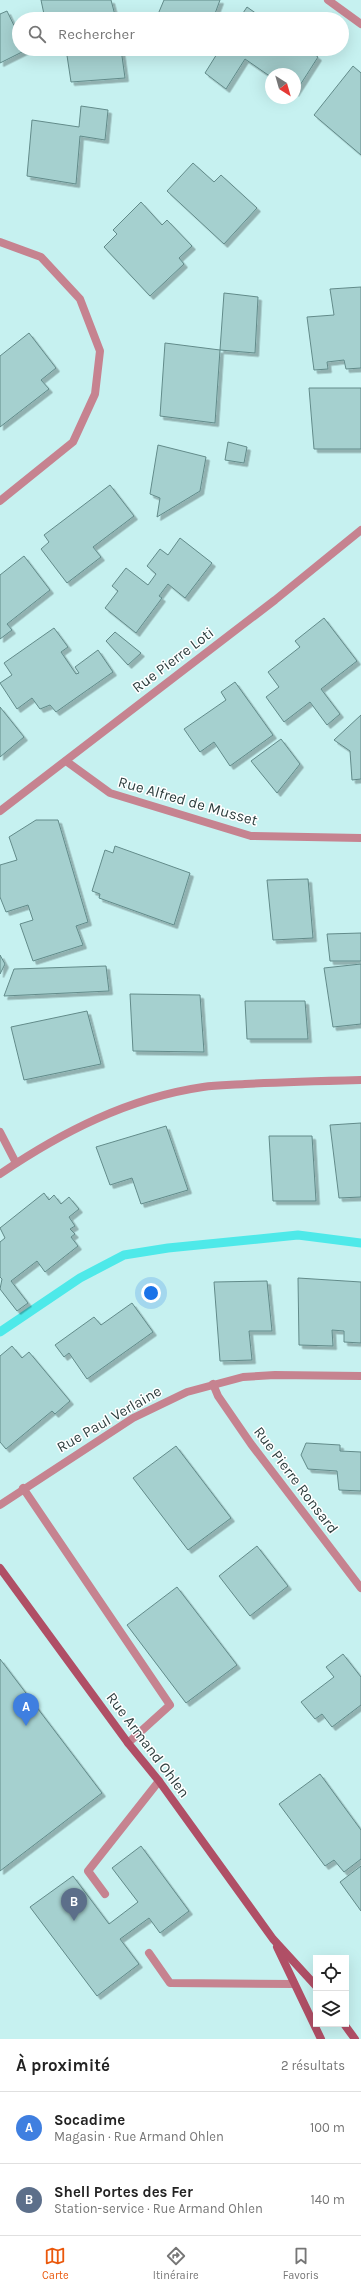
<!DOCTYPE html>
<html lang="fr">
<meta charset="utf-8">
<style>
body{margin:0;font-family:Karla,sans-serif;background:#f2f2f2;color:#222}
.controls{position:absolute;right:12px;bottom:12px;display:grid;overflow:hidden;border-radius:0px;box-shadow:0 4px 16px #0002}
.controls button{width:36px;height:36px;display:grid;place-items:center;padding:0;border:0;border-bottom:1px solid #e0e0e0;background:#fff;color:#222;font:20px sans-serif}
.compass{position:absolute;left:265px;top:68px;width:36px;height:36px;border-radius:50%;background:#fff;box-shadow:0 4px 16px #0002;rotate:143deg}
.you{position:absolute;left:151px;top:1293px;width:14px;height:14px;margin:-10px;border:3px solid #fff;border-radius:50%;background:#1a73e8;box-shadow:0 0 0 6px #1a73e833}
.badge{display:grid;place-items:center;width:26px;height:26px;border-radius:50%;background:#ea580c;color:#fff;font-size:13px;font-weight:700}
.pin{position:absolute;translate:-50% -33px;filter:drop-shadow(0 1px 2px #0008)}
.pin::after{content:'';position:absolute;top:21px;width:14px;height:12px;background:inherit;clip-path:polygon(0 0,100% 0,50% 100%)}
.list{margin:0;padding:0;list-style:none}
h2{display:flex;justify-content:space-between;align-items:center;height:52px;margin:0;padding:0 16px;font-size:17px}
h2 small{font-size:13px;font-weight:400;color:#767676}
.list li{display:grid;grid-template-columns:26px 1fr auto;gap:12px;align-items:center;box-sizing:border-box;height:72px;padding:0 16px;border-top:1px solid #e0e0e0}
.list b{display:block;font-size:15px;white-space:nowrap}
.list p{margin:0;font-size:13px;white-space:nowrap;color:#767676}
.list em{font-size:13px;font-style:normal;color:#767676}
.icon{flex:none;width:22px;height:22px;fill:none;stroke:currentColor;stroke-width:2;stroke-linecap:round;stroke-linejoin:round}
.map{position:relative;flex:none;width:361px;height:2039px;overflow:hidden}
.search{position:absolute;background:#fff;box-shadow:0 4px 16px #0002;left:12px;right:12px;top:12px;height:44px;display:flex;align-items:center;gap:10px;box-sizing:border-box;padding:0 14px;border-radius:22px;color:#767676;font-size:15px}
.sheet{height:196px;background:#fff}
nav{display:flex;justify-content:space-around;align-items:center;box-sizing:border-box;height:56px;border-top:1px solid #e0e0e0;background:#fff;font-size:11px;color:#767676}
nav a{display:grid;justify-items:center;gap:2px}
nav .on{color:#ea580c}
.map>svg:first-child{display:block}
</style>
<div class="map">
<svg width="361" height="2039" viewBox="0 0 361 2039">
<defs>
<filter id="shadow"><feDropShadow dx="3.5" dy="3.5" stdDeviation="0" flood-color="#0004"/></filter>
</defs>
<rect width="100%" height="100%" fill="#c6f1f0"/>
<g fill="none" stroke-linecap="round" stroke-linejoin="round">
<!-- stream -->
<polyline stroke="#4ee9e9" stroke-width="9" points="0,1332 80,1278 124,1255 168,1248 298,1235 361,1243"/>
</g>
<!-- building -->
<g fill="#a5d0cf" stroke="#628b8a" filter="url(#shadow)">
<polygon points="41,0 111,0 116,19 45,19"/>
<polygon points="164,0 220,0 213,19 156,19"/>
<polygon points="247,7 264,19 239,19"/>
<polygon points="7,11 19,36 19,49 26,50 0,63 0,14"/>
<polygon points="66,49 121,49 125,78 71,82"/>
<polygon points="220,49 307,49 318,57 295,93 295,74 271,74 271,77 245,59 226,89 205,73"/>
<polygon points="353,66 361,73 361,155 314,115"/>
<polygon points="81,106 108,110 105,140 80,136 76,184 27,176 32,120 79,127"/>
<polygon points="193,163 214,182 221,175 257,208 224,244 167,191"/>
<polygon points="141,202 162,225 167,220 192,246 179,258 184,264 150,296 104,247 117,234 113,230"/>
<polygon points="361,287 361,368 346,369 344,360 327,362 328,369 314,370 307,317 334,315 330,289"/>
<polygon points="224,293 258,297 255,353 220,350"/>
<polygon points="29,333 56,368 41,380 49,389 0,427 0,356"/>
<polygon points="165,343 220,350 215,423 160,416"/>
<polygon points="309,388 361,388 361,449 314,449"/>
<polygon points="228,442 247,447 244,463 225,460"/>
<polygon points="158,445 206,457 200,491 157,517 160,498 150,494"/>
<polygon points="110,485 134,516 93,547 101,557 67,583 41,549 49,542 44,535"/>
<polygon points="180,538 212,563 185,598 168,584 159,596 162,598 136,633 105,608 118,591 112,586 126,568 148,585 156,574 147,566 160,549 168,555"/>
<polygon points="24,556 50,590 7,624 12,630 0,639 0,575"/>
<polygon points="324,618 357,661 321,689 340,714 327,725 310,702 284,722 266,697 279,687 268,672 300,647 295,641"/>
<polygon points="54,628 68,647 61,652 76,674 79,673 75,667 98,650 113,672 56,712 50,705 40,709 32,698 17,709 0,683 12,675 4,663"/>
<polygon points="115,632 141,653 128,665 106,641"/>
<polygon points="235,682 273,735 230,766 214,742 200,752 184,729 226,700 221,692"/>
<polygon points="0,707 24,737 0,757"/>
<polygon points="361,715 361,779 352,780 350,751 334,740"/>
<polygon points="281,739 300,764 277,793 251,761"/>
<polygon points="36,820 58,820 88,922 76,926 83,945 33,961 20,924 33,920 28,905 6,912 0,897 0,865 17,860 9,837"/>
<polygon points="115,846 190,873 174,925 99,898 100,894 92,891 105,850 113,853"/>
<polygon points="308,879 313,938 273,940 267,880"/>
<polygon points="361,933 361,961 330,961 327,934"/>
<polygon points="0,955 5,964 0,974"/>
<polygon points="361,964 361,1024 333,1027 324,968"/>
<polygon points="106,966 109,991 4,996 14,969"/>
<polygon points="130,994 200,995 204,1052 133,1051"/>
<polygon points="245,1001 305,1001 308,1039 247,1039"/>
<polygon points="87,1011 101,1064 24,1080 11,1027"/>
<polygon points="361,1123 361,1197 339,1198 330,1125"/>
<polygon points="166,1126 188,1190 141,1204 132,1178 110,1185 96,1147"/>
<polygon points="269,1136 312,1136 316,1201 273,1201"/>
<polygon points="44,1193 49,1200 54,1195 61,1204 69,1197 79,1209 69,1217 75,1226 70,1229 75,1234 71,1237 78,1246 45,1272 37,1261 11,1281 28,1303 17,1311 0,1289 2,1279 0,1277 0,1242 5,1238 0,1228"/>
<polygon points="298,1278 361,1282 361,1343 344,1342 344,1331 332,1330 333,1346 299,1345"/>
<polygon points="267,1281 272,1331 249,1331 252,1360 220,1361 214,1282"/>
<polygon points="132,1303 153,1332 87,1379 69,1353 64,1357 55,1345 94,1317 101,1325"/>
<polygon points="12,1346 22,1358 29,1352 70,1401 55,1414 52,1411 6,1449 0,1442 0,1356"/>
<polygon points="306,1443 340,1445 340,1451 361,1452 361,1491 339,1490 337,1471 308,1469 301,1455"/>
<polygon points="176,1446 231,1518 188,1550 133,1478"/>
<polygon points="257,1546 288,1586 250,1616 219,1576"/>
<polygon points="177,1587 237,1665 186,1703 127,1625"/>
<polygon points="343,1654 361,1677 361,1705 332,1727 322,1714 315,1719 301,1702 334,1677 326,1667"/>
<polygon points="0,1659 102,1793 0,1871"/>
<polygon points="320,1774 361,1830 361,1859 344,1872 334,1860 325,1866 279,1804"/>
<polygon points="141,1846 189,1911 160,1933 149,1918 120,1939 139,1964 97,1996 30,1907 73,1876 109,1924 138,1902 112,1868"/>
<polygon points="361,1866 361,1911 340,1882"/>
</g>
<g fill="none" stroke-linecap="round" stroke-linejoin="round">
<!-- service -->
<g stroke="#c68390" stroke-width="8">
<polyline points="23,1488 170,1705 128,1743"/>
<polyline points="105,1894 88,1871 159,1781"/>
<polyline points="149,1953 170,1983 294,1984"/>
</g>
<!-- minor -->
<g stroke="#c68390" stroke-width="8">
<polyline points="328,0 361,24"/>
<polyline points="0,242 41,257 80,299 100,351 95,394 73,442 0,501"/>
<polyline points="66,761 110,793 251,836 361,838"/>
<polyline points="0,811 275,600 361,530"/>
<polyline points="0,1132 16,1163"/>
<polyline points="213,1384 218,1396 251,1444 361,1588"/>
<polyline points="0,1505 133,1418 187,1392 243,1377 275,1375 361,1376"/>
</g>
<!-- tertiary -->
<path stroke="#c68390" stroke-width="8" d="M0,1174C62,1132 128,1098 203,1087C217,1085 231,1085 245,1084C284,1082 322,1081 361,1080"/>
<!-- secondary -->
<g stroke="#b04f66" stroke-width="8">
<polyline points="0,1568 128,1743 159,1781 273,1939 316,1986"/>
<polyline points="277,1947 321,2039"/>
<polyline points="344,2024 355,2039"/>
</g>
</g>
<g text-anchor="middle" stroke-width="3" stroke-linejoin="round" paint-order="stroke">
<!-- street labels -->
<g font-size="15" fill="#2e3f3f" stroke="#fff">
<text transform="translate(173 660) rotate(-37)" y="5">Rue Pierre Loti</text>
<text transform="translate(188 801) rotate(16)" y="5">Rue Alfred de Musset</text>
<text transform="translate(109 1419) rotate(-30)" y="5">Rue Paul Verlaine</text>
<text transform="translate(296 1480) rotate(53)" y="5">Rue Pierre Ronsard</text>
<text transform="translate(148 1745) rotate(53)" y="5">Rue Armand Ohlen</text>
</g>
</g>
</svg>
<div class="controls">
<button><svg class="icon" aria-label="locate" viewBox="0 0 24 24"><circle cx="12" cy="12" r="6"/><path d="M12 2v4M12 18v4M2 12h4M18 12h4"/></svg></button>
<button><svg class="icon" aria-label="layers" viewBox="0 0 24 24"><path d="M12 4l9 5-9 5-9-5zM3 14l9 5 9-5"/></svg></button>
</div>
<svg class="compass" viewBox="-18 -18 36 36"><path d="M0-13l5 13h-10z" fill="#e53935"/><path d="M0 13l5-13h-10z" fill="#767676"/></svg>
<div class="you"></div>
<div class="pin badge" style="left:26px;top:1726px;background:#3f7fe0">A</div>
<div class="pin badge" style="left:74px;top:1921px;background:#5c6f8a">B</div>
<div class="search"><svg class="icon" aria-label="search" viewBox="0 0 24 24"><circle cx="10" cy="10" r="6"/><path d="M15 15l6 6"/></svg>Rechercher</div>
</div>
<section class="sheet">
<h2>À proximité<small>2 résultats</small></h2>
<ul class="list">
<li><span class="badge" style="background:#3f7fe0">A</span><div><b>Socadime</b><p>Magasin · Rue Armand Ohlen</p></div><em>100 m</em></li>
<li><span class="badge" style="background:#5c6f8a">B</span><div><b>Shell Portes des Fer</b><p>Station-service · Rue Armand Ohlen</p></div><em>140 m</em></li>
</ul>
</section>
<nav>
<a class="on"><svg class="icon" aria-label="map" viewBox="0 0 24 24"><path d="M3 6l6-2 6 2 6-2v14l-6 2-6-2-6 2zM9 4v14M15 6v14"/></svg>Carte</a>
<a><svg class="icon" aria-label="directions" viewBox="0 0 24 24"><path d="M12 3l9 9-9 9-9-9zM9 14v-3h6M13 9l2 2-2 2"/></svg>Itinéraire</a>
<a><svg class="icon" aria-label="saved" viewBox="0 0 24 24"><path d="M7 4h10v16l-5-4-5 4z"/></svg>Favoris</a>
</nav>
